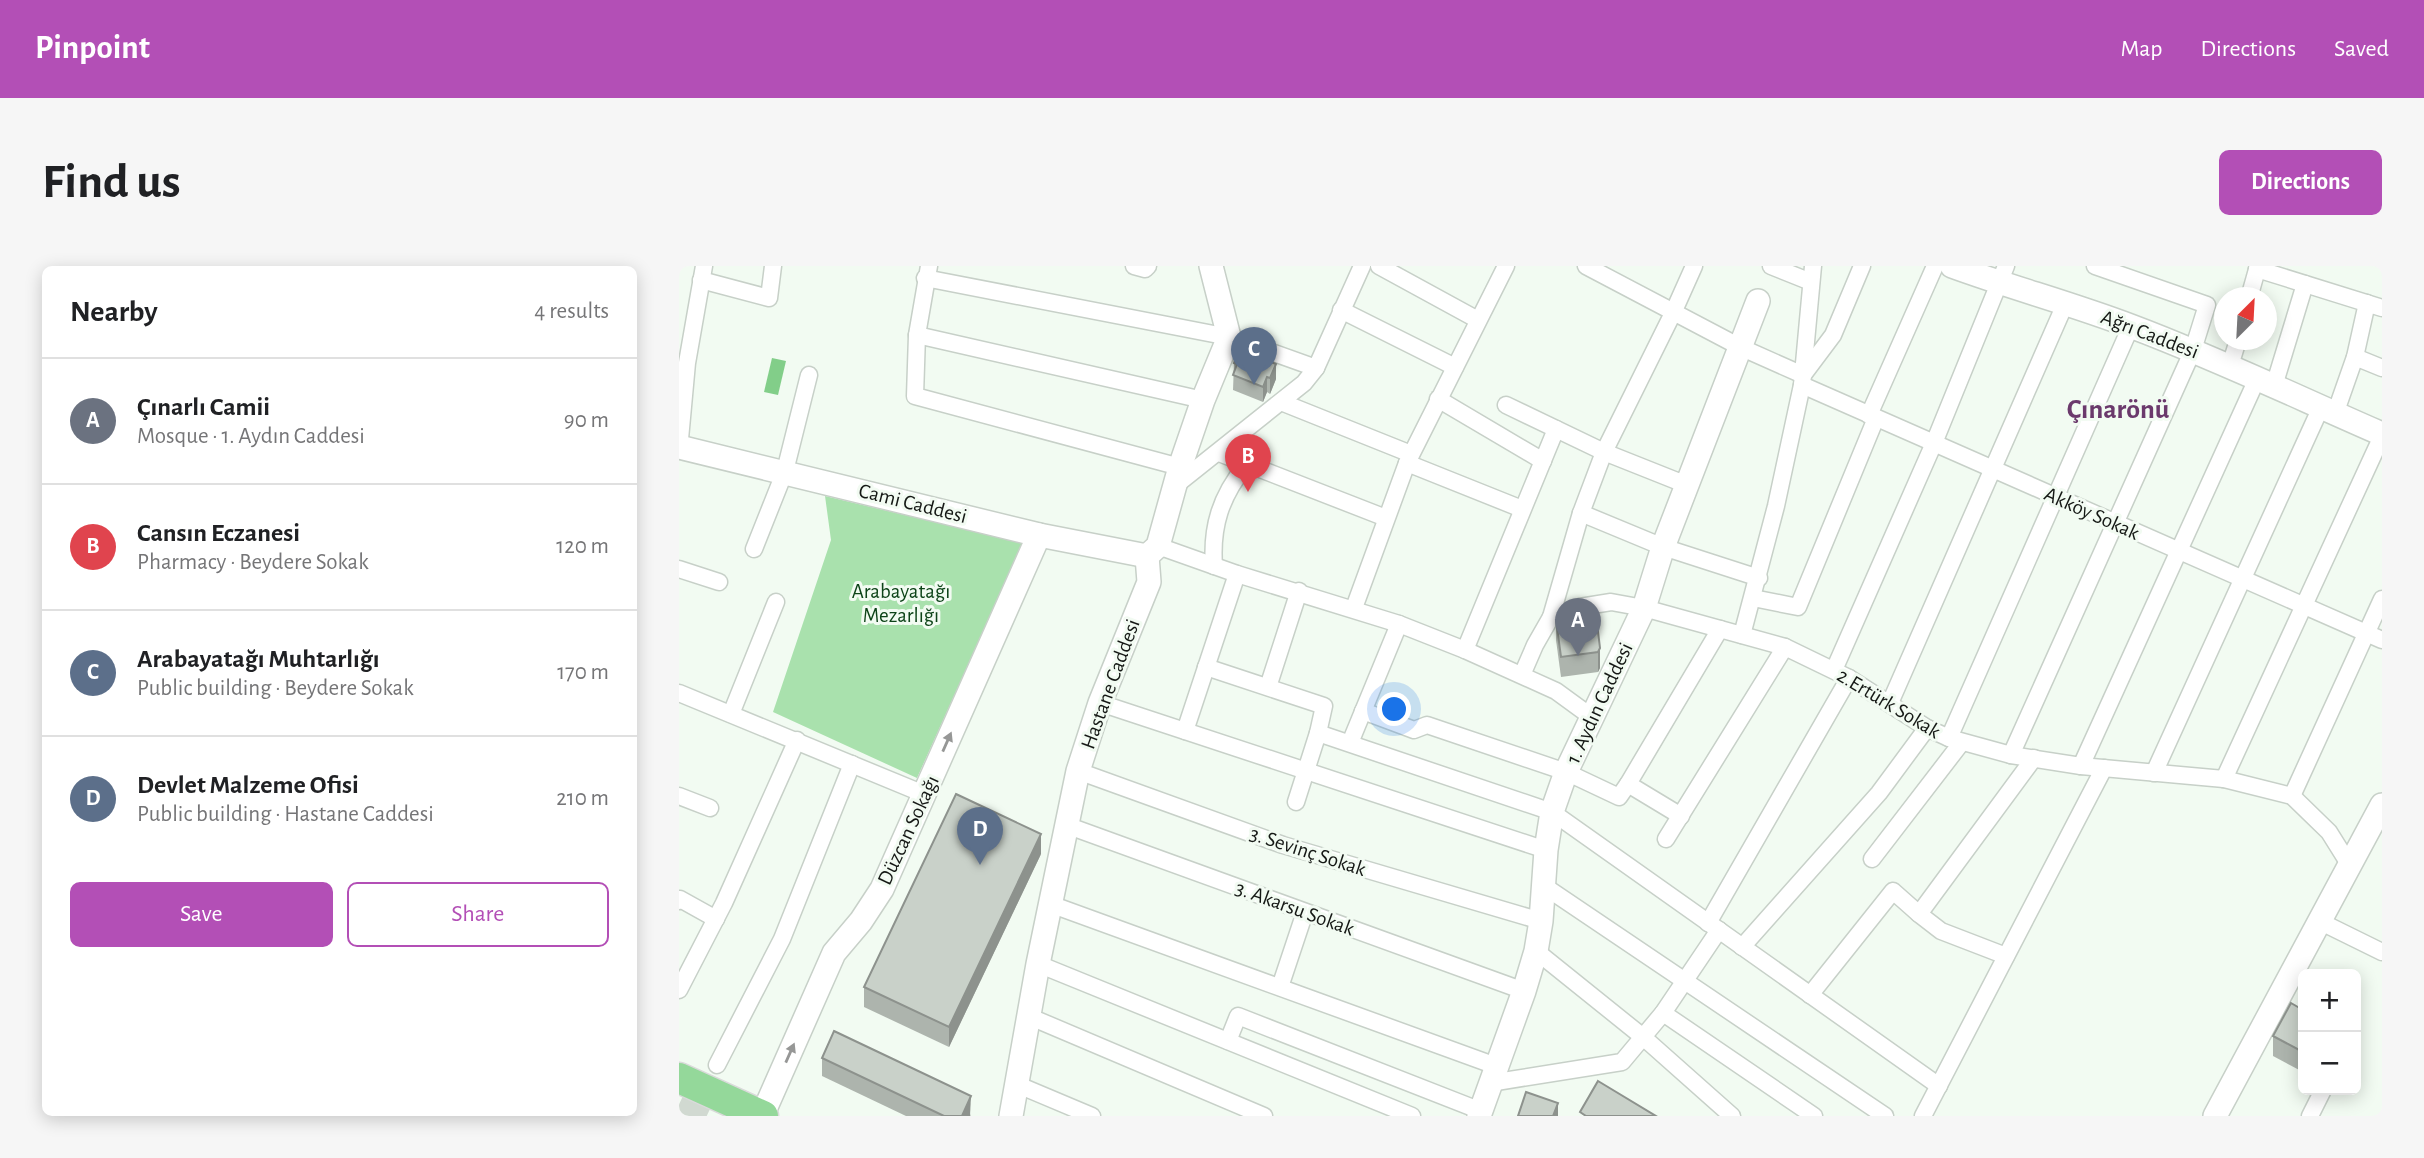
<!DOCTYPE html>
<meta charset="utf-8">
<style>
body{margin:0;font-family:"Alegreya Sans",sans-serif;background:#f6f6f6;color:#202124}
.controls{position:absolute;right:21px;bottom:21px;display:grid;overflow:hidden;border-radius:10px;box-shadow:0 4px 18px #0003}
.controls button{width:63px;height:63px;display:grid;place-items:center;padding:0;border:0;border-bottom:2px solid #e0e0e0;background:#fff;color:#202124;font:35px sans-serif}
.compass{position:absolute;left:1535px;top:21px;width:63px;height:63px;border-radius:50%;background:#fff;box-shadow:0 4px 18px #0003;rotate:24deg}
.you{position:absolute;left:716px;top:444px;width:24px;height:24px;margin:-18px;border:5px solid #fff;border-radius:50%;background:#1a73e8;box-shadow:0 0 0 10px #1a73e833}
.badge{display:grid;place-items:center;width:46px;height:46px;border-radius:50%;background:#b34fb6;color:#fff;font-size:23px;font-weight:700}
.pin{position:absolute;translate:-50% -58px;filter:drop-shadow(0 2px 4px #0008)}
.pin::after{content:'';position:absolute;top:37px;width:24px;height:21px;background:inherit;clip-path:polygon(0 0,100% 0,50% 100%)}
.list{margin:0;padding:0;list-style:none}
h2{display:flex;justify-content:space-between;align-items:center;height:91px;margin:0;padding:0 28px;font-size:30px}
h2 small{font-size:23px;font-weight:400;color:#757577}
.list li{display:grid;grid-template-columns:46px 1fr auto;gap:21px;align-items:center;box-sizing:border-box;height:126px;padding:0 28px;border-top:2px solid #e0e0e0}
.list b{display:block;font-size:26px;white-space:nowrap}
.list p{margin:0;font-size:23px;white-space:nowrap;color:#757577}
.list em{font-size:23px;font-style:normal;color:#757577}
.actions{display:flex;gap:14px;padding:21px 28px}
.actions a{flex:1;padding:16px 0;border:2px solid #b34fb6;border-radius:10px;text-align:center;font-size:24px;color:#b34fb6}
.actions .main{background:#b34fb6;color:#fff}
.map{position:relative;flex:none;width:1703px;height:850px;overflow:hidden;border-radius:10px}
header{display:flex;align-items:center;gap:42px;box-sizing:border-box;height:98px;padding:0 35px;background:#b34fb6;color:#fff}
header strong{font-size:33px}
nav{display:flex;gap:38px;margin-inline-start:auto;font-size:24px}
.intro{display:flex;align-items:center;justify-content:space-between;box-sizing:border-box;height:168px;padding:0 42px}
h1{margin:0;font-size:49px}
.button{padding:18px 32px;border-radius:10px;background:#b34fb6;color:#fff;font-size:24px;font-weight:700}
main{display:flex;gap:42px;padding:0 42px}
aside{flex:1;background:#fff;border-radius:10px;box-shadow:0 4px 18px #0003}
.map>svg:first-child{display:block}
</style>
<header>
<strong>Pinpoint</strong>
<nav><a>Map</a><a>Directions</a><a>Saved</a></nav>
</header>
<div class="intro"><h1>Find us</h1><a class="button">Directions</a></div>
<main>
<aside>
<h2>Nearby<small>4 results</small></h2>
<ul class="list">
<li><span class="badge" style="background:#6b7280">A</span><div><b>Çınarlı Camii</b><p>Mosque · 1. Aydın Caddesi</p></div><em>90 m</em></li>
<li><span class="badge" style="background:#e0444e">B</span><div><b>Cansın Eczanesi</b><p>Pharmacy · Beydere Sokak</p></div><em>120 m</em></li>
<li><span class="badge" style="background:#5c6f8a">C</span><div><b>Arabayatağı Muhtarlığı</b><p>Public building · Beydere Sokak</p></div><em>170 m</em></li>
<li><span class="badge" style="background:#5c6f8a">D</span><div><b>Devlet Malzeme Ofisi</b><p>Public building · Hastane Caddesi</p></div><em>210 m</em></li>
</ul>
<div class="actions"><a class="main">Save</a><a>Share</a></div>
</aside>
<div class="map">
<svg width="1703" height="850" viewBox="0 0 1703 850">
<rect width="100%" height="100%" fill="#f2fbf2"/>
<!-- green -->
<polygon fill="#a9e1ad" points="146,230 344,277 238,512 94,446 152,274"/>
<!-- water -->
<polygon fill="#82ce89" points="93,92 107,95 99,129 85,126"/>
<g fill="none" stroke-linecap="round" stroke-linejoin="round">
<!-- highway-tunnel -->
<polyline stroke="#d1d9d1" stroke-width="30" stroke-dasharray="30 15" stroke-linecap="butt" points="3,832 42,850"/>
<defs>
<g id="street">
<polyline points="250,0 238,69 236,130 501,201"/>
<polyline points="455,0 466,3 469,0"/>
<polyline points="700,0 799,54"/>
<polyline points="907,0 1061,81 1124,109 1154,69 1183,0"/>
<polyline points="1092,0 1132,16"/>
<polyline points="1578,3 1703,42"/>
<polyline points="246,12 550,71 637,102"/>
<polyline points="22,14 90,32 94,0"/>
<polyline points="1570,32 1579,0"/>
<polyline points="662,44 776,101"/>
<polyline points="238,69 524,134"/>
<polyline points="1676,91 1703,102"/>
<polyline points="1551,100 1559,74"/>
<polyline points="1123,119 1703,374"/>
<polyline points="1595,120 1626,18"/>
<polyline points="759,133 864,195"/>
<polyline points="602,136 732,188"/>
<polyline points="827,139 925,186 1008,219"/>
<polyline points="1656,148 1676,91 1688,37"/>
<polyline points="1190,149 1256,0"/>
<polyline points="0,184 8,97 25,0"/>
<polyline points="540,187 707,252"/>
<polyline points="728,197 843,243"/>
<polyline points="497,219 625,117 637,102 683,0"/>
<polyline points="902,247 984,281 1080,312"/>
<polyline points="479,280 558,308 720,358 786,384 877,425 914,452"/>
<polyline points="75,283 106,205 130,109"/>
<path d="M535,300C532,260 542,230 567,199"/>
<polyline points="0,303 40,316"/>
<polyline points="1074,332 1119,341 1197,152"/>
<polyline points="675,342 728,197 827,0"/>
<polyline points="872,351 902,247 925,186 994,47 1015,0"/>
<polyline points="1063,369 1097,240 1123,119 1134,0"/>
<polyline points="786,384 877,163"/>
<polyline points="527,401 645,440 639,467"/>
<polyline points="1155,404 1255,177 1327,0"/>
<polyline points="843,409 856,379 872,351 901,341 932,336 965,342 1106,381 1170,412 1248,462 1270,472 1332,489 1402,500 1545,513 1613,530 1650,566 1670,598"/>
<polyline points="589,421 620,325"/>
<polyline points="0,427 245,528"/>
<polyline points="421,437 867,584"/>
<polyline points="1211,437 1387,36"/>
<polyline points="684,445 735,464 748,459 887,506 940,531 949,518 1002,550"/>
<polyline points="52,448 97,336"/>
<polyline points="506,465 558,308"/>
<polyline points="1270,472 1452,60"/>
<polyline points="671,477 720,358"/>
<polyline points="1332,489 1514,84 1528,39 1416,0"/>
<polyline points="1402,500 1578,113"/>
<polyline points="399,505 604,579 862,655"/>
<polyline points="1475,507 1642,141"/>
<polyline points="1545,513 1703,170"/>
<polyline points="949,518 1041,363"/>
<polyline points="0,530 31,542"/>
<polyline points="1613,530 1703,333"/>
<polyline points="617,536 639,467 873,546 1260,820"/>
<polyline points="387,559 845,725"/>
<polyline points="987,573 1106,381"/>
<polyline points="1193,593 1283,476"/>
<polyline points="865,620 1206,850"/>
<polyline points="0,635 1,633 37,653"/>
<polyline points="371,638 817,800"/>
<polyline points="1240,648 1262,665 1327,690"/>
<polyline points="1640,655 1703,686"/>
<polyline points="1029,657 1170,412"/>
<polyline points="1063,681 1200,527 1248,462"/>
<polyline points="857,685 964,771 1053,850"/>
<polyline points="359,698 733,850"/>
<polyline points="601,721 626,646"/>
<polyline points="0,724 45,637 118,474"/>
<polyline points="1131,729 1214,625 1240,648 1355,492"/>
<polyline points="984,747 1135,850"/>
<polyline points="349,750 585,850"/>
<polyline points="549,775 559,750 802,845"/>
<polyline points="38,799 103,673 173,498"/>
<polyline points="811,817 943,796 984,747 1040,664"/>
<polyline points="337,818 413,850"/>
<polyline points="1244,850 1425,502"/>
<polyline points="1631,850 1644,824"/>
</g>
<g id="secondary">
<path d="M1273,0C1333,22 1394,38 1454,61C1539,93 1620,132 1703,168"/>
<polyline points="0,181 360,269 468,290"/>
<polyline points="83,850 155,687 182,655 203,623 360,269"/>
<polyline points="332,850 359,698 399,505 421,437 470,316 468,290 479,280 501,201 524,134 550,71 532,0"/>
<polyline points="800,850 845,725 857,685 862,655 867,584 873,546 887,506 965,342 984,281 1079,35"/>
<polyline points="1536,850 1703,539"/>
</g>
<polyline id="highway" points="0,812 84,850"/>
</defs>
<!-- street casing -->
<use href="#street" stroke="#c7d0c8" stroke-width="19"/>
<!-- secondary casing -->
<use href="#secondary" stroke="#c7d0c8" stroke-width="26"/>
<!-- highway casing -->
<use href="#highway" stroke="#dadada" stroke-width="33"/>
<!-- street -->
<use href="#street" stroke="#fff" stroke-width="16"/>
<!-- secondary -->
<use href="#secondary" stroke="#fff" stroke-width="23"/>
<!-- highway -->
<use href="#highway" stroke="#94d89a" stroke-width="30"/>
</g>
<!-- wall -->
<g fill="#adb4ad">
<polygon points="555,97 597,113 591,128 588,126 584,136 554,124"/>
<polygon points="917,349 921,402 919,406 882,411 877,374 877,354"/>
<polygon points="362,588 270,781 185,741 185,721"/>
<polygon points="1624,744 1624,806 1594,790 1594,770"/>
<polygon points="143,792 292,849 291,850 227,850 143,810"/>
</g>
<!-- shaded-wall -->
<g fill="#8d928d">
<polygon points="597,98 597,113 591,128 591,112"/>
<polygon points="588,111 588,126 584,136 584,121"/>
<polygon points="921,382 921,402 919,406 919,386"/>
<polygon points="362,568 362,588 270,781 270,761"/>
<polygon points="292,830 291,850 283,850"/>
<polygon points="879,837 879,850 874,850"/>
</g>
<!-- building -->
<g fill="#c9d1c9" stroke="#8d928d" stroke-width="2">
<polygon points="560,83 597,98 591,112 588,111 584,121 554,109 558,98 555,97"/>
<polygon points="917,349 921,382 919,386 882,391 877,354"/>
<polygon points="277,528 362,568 270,761 185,721"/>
<polygon points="1612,737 1624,744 1624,786 1594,770"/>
<polygon points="155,765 292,830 283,850 265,850 143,792"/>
<polygon points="919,815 977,850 907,850 901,846"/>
<polygon points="847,826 879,837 874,850 839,850"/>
</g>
<!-- one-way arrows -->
<defs><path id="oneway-solid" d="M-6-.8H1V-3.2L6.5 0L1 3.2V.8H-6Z" transform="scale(1.75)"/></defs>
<g fill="#969796">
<use href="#oneway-solid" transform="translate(268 476) rotate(-66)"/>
<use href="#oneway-solid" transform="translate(111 787) rotate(-66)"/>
</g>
<g text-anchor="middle" stroke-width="6" stroke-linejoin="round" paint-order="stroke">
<!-- street labels -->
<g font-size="21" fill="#151815" stroke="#f2fbf2">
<text transform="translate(1471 68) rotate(21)" y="7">Ağrı Caddesi</text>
<text transform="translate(234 237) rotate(14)" y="7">Cami Caddesi</text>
<text transform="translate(1413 247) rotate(24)" y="7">Akköy Sokak</text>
<text transform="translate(431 418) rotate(-70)" y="7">Hastane Caddesi</text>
<text transform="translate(920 437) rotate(-65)" y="7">1. Aydın Caddesi</text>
<text transform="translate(1210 437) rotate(31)" y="7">2.Ertürk Sokak</text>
<text transform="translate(229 564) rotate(-65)" y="7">Düzcan Sokağı</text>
<text transform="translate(629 585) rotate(18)" y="7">3. Sevinç Sokak</text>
<text transform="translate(616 642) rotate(20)" y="7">3. Akarsu Sokak</text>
</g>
<!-- park labels -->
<g font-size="21" fill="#0d4418" stroke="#f2fbf2">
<text x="222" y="332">Arabayatağı<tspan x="222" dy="24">Mezarlığı</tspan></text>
</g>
<!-- district labels -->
<g font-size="28" font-weight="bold" fill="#6b396c" stroke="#f2fbf2">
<text x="1439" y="152">Çınarönü</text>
</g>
</g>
</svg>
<div class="controls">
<button>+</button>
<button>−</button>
</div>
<svg class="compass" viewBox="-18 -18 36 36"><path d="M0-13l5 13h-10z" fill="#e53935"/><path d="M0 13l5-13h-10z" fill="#757577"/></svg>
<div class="you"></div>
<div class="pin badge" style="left:899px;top:390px;background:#6b7280">A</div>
<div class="pin badge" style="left:569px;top:226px;background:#e0444e">B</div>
<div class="pin badge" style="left:575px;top:119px;background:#5c6f8a">C</div>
<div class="pin badge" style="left:301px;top:599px;background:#5c6f8a">D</div>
</div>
</main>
